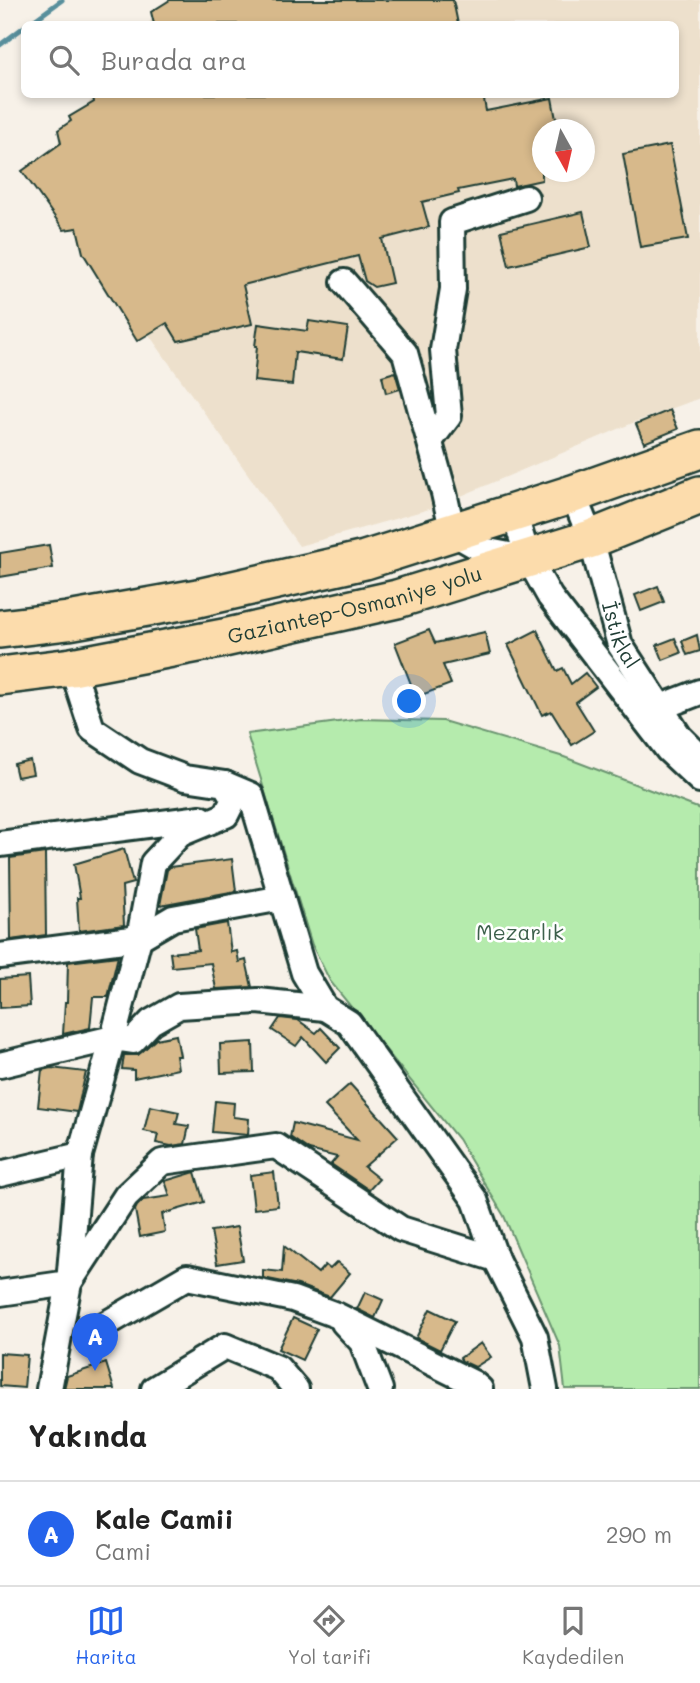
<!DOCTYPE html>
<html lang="tr">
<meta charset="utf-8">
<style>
body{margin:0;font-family:Mali,sans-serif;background:#f6f6f6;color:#222}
.compass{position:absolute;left:532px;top:119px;width:63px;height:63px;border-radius:50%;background:#fff;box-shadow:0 4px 10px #0003;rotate:172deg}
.you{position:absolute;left:410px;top:702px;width:24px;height:24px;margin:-18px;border:5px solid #fff;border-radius:50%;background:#1a73e8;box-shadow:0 0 0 10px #1a73e833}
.badge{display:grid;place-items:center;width:46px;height:46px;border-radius:50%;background:#2563eb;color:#fff;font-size:23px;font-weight:700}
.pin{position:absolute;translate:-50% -58px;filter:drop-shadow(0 2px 4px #0008)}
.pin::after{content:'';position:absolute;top:37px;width:24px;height:21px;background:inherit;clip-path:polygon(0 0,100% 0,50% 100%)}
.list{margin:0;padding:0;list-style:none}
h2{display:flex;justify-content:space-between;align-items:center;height:91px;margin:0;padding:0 28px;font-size:30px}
h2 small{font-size:23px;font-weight:400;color:#767676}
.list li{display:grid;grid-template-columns:46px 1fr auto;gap:21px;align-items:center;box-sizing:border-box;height:105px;padding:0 28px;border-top:2px solid #e0e0e0}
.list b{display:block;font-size:26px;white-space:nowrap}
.list p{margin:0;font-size:23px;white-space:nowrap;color:#767676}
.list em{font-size:23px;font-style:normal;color:#767676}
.icon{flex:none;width:38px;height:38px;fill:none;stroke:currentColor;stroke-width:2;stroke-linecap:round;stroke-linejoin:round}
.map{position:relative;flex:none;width:700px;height:1389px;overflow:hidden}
.search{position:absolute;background:#fff;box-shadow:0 4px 10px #0003;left:21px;right:21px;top:21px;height:77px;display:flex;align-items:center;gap:18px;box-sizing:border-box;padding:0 24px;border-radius:10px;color:#767676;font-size:26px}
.sheet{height:196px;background:#fff}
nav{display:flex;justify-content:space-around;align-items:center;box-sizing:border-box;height:98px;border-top:2px solid #e0e0e0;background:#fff;font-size:19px;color:#767676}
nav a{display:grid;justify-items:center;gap:4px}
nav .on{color:#2563eb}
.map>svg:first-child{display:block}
</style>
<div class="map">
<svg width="700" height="1389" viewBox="0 0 700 1389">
<rect width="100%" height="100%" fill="#f7f1e8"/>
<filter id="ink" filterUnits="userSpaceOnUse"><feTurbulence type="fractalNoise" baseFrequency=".0143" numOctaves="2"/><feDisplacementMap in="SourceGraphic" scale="14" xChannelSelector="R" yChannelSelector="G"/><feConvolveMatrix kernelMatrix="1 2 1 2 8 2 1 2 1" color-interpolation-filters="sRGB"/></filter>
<g filter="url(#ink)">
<!-- built -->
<path fill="#ede0cc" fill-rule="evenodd" d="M167,0H700V398L635,422L433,508L299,546L34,173L95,95L676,94V24H148ZM542,130H584V172H542Z"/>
<!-- green -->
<polygon fill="#b5ebad" stroke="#6a9470" stroke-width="2" points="361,719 443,721 564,757 700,809 700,1389 565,1389 560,1346 504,1216 458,1139 330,981 312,945 247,734"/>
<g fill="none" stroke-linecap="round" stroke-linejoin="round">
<!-- stream -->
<g stroke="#598f9c" stroke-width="5">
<polyline points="29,24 62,0"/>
<polyline points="0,45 24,27"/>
</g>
</g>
<!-- building -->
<g fill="#d7b98b" stroke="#1f3d34" stroke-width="2">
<polygon points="170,0 453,0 458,24 154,24 151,12"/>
<polygon points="103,94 483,94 486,111 552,98 558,130 542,130 542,180 514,186 513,179 458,190 459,193 422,202 429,227 382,239 392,283 374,287 365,281 358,256 243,285 252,324 178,341 167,323 137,341 83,253 77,228 64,230 22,171 61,143 58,130 71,121 69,117 94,102 93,97"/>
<polygon points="670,145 688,239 640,247 623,154"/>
<polygon points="583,212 591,247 509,266 501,231"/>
<polygon points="309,321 348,327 343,359 295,352 292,385 254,381 257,346 255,346 258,324 307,331"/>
<polygon points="395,372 400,389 386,393 382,376"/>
<polygon points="670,410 678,429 644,443 636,424"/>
<polygon points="49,545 53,568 0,577 0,553"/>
<polygon points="658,586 664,602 641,611 635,595"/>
<polygon points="429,630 435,643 485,632 490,654 443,665 451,684 416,697 395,643"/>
<polygon points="537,630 557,671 563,668 571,684 585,673 596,687 576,702 594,731 572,745 551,711 542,715 508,645"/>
<polygon points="697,635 700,651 687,655 682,641"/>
<polygon points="675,638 681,653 663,660 657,645"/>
<polygon points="30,760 33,774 17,777 14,764"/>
<polygon points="124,849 133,883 122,886 124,925 79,931 77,898 80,898 74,864"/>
<polygon points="45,853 46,935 11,940 10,858"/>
<polygon points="232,859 236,891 160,905 167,870 170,867"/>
<polygon points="227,923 231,952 237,951 239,962 246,960 252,987 216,989 211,963 172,967 170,953 198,950 195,929"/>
<polygon points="118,956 108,997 93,997 90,1028 63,1034 65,1002 67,1002 68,962"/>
<polygon points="28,977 30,1006 0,1008 0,979"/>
<polygon points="280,1018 298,1020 316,1033 321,1028 340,1048 326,1062 303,1037 296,1046 272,1030"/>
<polygon points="176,1035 180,1056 176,1056 178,1069 134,1078 134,1070 122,1069 124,1055 138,1055 156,1039"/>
<polygon points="253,1042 254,1072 221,1073 220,1044"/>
<polygon points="51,1068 86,1072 77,1112 38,1107 42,1070"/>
<polygon points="350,1084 398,1137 364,1167 379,1179 369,1190 331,1164 337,1157 309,1150 290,1137 293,1123 357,1140 325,1106"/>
<polygon points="215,1101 234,1103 233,1117 249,1119 248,1135 212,1132"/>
<polygon points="150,1106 179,1112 176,1124 189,1126 185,1144 171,1146 156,1143 158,1134 144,1131"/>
<polygon points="195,1172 204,1202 162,1214 165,1232 140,1237 135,1210 137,1206 143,1200 170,1196 165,1181"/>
<polygon points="274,1172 278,1206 254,1209 250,1175"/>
<polygon points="237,1227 243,1260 217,1264 211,1231"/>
<polygon points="284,1246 318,1273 325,1265 330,1269 337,1262 350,1273 330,1297 298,1285 263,1278 263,1270 282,1272"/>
<polygon points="365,1292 383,1300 375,1318 357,1309"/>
<polygon points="430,1309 455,1321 440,1350 416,1338"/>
<polygon points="293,1318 317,1329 302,1360 278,1349"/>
<polygon points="481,1343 491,1357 475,1367 462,1361 460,1358"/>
<polygon points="0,1353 27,1355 24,1388 0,1386"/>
<polygon points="106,1363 114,1389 64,1389 67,1376"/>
</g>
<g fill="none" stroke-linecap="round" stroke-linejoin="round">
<defs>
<g id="minor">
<polyline points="344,282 405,353 444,493 453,533 483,550 520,557"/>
<polyline points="430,441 449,416 443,350 453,289 452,222 526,198"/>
<path id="s1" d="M573,494L591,539L620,645L679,736L700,757"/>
<polyline points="514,513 528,558 550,597 668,750 700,780"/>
<polyline points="661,707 700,692"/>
<polyline points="225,784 251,795 304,973 325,1008 349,1023 475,1200 496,1259 535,1337 545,1389"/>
<polyline points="0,844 201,818"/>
<polyline points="0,956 139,938 173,918 282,898"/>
<polyline points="0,1065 113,1038 139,938 153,863 180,834 226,815 234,799 225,784 185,778 140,761 92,729 72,667"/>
<polyline points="0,1174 80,1155"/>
<polyline points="0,1293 69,1283 126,1196 162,1162 276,1146 401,1229 496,1259"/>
<polyline points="344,1323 362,1342 380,1389"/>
<polyline points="106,1324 187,1277 293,1299 336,1315 473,1383 480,1389"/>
<polyline points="49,1389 69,1283 80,1155 113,1038 133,1041 151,1022 179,1006 258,1001 325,1008"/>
<polyline points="154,1389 225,1346 278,1368 296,1389"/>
</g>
<g id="highway">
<polyline points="0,629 68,621 198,598 365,560 573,494 700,449"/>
<path id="s2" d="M0,676L72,667L224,638L397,599L591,539L700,495"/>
</g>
</defs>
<!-- minor casing -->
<use href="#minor" stroke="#1f3d34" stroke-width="30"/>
<!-- highway casing -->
<use href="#highway" stroke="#1f3d34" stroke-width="42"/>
<!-- minor -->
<use href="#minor" stroke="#fff" stroke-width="24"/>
<!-- highway -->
<use href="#highway" stroke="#fcdcac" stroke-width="37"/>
</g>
</g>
<g text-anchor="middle" stroke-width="5" stroke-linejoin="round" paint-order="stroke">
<!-- street labels -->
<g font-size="21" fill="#1f3d34" stroke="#fff">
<text dy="7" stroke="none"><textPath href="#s2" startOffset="362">Gaziantep-Osmaniye yolu</textPath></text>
<text dy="7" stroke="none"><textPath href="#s1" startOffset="149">İstiklal</textPath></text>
</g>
<!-- park labels -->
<g font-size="21" fill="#3d604c" stroke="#fff">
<text x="520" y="940">Mezarlık</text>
</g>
</g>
</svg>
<svg class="compass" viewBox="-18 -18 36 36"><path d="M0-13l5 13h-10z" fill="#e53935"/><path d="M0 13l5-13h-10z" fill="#767676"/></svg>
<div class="you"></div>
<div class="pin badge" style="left:95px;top:1371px">A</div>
<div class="search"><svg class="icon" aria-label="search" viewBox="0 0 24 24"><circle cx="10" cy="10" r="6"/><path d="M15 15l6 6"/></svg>Burada ara</div>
</div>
<section class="sheet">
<h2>Yakında<small></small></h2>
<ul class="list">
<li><span class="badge">A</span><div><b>Kale Camii</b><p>Cami</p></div><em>290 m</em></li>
</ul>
</section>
<nav>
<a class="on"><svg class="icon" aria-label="map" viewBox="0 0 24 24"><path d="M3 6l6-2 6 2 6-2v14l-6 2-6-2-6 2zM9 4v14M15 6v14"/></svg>Harita</a>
<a><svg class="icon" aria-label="directions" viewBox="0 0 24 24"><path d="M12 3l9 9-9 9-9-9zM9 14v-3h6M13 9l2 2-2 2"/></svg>Yol tarifi</a>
<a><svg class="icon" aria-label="saved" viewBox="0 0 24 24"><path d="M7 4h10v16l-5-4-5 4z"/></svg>Kaydedilen</a>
</nav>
